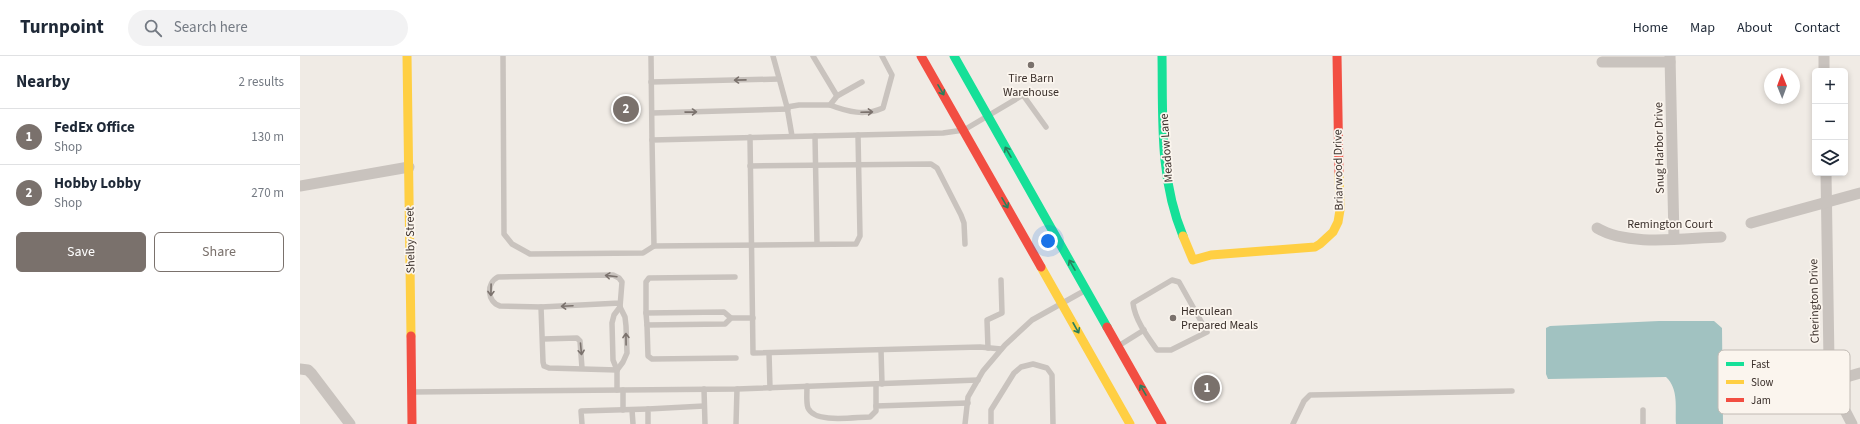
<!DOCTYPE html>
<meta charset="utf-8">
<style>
body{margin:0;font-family:"Source Sans 3",sans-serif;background:#f2f2f3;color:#1f2937}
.controls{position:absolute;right:12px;top:12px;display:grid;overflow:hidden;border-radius:6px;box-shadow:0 2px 6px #0003}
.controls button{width:36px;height:36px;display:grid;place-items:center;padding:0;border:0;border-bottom:1px solid #e0e1e3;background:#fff;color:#1f2937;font:20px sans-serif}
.compass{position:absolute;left:1464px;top:12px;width:36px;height:36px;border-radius:50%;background:#fff;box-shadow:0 2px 6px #0003;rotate:359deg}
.you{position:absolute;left:748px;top:185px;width:14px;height:14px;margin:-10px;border:3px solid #fff;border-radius:50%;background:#1a73e8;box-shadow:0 0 0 6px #1a73e833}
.badge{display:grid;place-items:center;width:26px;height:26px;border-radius:50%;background:#7a716c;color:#fff;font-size:13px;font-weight:700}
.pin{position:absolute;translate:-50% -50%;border:2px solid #fff;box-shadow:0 1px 4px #0006}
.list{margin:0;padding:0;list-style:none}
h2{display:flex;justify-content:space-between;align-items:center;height:52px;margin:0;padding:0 16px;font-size:17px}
h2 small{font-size:13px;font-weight:400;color:#747a83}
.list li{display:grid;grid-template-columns:26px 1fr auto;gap:12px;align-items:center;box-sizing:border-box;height:56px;padding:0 16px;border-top:1px solid #e0e1e3}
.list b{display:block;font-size:15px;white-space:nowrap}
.list p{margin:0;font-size:13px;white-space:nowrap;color:#747a83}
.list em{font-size:13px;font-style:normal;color:#747a83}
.actions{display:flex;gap:8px;padding:12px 16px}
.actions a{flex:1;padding:9px 0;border:1px solid #7a716c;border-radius:6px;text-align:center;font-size:14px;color:#7a716c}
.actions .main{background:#7a716c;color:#fff}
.icon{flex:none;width:22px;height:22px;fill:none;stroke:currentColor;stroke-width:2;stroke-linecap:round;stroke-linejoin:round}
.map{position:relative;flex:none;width:1560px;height:368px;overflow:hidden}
header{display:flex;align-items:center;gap:24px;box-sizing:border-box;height:56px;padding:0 20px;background:#fff;border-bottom:1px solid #e0e1e3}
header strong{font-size:19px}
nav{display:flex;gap:22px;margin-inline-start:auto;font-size:14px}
.search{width:280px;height:36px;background:#f2f2f3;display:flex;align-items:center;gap:10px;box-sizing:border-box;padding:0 14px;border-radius:22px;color:#747a83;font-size:15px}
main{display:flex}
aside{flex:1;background:#fff}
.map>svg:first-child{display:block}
</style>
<header>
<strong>Turnpoint</strong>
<div class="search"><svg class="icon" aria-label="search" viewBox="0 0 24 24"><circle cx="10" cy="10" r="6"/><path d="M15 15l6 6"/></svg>Search here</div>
<nav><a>Home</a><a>Map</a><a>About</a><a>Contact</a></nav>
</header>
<main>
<aside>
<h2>Nearby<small>2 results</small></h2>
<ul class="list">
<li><span class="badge">1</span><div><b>FedEx Office</b><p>Shop</p></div><em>130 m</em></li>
<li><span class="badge">2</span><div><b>Hobby Lobby</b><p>Shop</p></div><em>270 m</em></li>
</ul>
<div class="actions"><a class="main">Save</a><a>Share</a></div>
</aside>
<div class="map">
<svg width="1560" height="368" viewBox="0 0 1560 368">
<rect width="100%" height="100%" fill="#f0ebe5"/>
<!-- water -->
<path fill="#a1c2c1" d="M1359,265H1414L1422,272L1423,368H1376C1375,352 1379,333 1366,321L1248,323L1246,318V272L1250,270Z"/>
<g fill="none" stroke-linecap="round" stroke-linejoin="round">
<!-- lane -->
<g stroke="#c9c3be" stroke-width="5.5">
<polyline points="203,0 204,178 212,188 230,198 343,197 354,190 352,84 643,77 664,74 723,39 746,71"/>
<polyline points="351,0 352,84"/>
<polyline points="473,0 487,51"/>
<polyline points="513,0 537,40"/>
<polyline points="351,26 479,23"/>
<path d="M530,49C548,56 565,60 583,52L592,19L582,0"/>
<polyline points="352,57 488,53"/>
<polyline points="492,80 487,51 499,49 530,49 537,40 562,26"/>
<polyline points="515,80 517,188"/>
<polyline points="450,81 453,297 680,291 701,293"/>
<polyline points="450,110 631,108 637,112 661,159 664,167 665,188"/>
<polyline points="354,190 556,188 560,180 558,79"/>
<path d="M872,224L879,226L907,276L871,294H857C847,280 835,264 833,247Z"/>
<polyline points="241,251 243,306 244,310 249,312 317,314"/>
<polyline points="346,257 346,226 349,222 435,221"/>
<polyline points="347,269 346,257 424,256 431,262"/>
<polyline points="243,283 277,282 280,285 282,312"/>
<polyline points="820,289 844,274"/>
<polyline points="688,292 687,264 702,257 701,224"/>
<polyline points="581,294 582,328"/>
<polyline points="469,297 470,332"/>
<polyline points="436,302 352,303 348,300 347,269 425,268 431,262 453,262"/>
<path d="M317,314L323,306L327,297L326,270L325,261L320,251L322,226L319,222L313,219L198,221C186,227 187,246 200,250L241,251L320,247"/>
<polyline points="576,328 576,350"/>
<path d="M507,330C507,337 506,347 508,352C515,368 555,361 570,361L576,355V350L668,347"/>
<polyline points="404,333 405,368"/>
<polyline points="317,334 317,314 313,304 312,267 314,259 320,251"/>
<polyline points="323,334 323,354"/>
<polyline points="112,336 437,333 678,324"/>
<polyline points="332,354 333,368"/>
<polyline points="282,368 281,355 348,353"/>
<polyline points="348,368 348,353 404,350"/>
<polyline points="436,368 437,333"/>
<polyline points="665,368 668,341 683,315 705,289 732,264 784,235"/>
<polyline points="691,368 691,354 714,317 721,311 733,308 747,312 752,319 753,368"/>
<polyline points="993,368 1004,345 1010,339 1212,335"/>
<polyline points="1343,368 1343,354"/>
</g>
<!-- street -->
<g stroke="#c9c3be" stroke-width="11">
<polyline points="1370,0 1374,182"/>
<polyline points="1524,0 1524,15"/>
<polyline points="1302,6 1370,6"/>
<polyline points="1526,117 1529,305 1537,339 1552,368"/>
<polyline points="0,130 109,111"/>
<polyline points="1451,167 1560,137"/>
<path d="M1297,172C1329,191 1384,182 1421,181"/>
<polyline points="0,313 8,314 12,318 50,368"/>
<polyline points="1533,325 1560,317"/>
</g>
<!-- fast -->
<g stroke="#16e098" stroke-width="9">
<polyline points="654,0 807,271"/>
<path d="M862,0C863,61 859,122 883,180"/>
</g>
<!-- slow -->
<g stroke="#ffcf43" stroke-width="9">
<polyline points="107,0 111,280"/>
<polyline points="883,180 893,204 911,199 1015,191 1020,188 1033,176 1038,166 1040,154 1039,117"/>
<polyline points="741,211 830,368"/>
</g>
<!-- jam -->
<g stroke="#f24e42" stroke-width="9">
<polyline points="621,0 741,211"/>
<polyline points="1037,0 1039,117"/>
<polyline points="807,271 862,368"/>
<polyline points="111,280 112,368"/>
</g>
</g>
<!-- one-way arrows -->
<defs><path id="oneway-shaft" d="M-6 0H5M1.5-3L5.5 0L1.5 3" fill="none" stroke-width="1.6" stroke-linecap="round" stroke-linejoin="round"/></defs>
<g stroke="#7b726d">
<use href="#oneway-shaft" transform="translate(440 24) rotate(179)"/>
<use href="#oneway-shaft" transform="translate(391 56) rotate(-1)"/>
<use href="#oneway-shaft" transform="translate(567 56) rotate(-2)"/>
<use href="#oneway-shaft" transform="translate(311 220) rotate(-173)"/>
<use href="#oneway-shaft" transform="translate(191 234) rotate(91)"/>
<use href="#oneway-shaft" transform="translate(267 250) rotate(177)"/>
<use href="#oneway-shaft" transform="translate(326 283) rotate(-91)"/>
<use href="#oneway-shaft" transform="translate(281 293) rotate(85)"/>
</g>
<g stroke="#2a7f5c">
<use href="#oneway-shaft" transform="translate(641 34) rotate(60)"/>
<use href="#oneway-shaft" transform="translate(708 96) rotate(-120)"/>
<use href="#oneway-shaft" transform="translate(705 147) rotate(60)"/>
<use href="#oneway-shaft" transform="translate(772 209) rotate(-120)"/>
<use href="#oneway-shaft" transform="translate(776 272) rotate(61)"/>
<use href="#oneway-shaft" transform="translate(843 334) rotate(-120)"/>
</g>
<!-- markers -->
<g fill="#7a716c" stroke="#fbf5ee" stroke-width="1.5">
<circle cx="731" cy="9" r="4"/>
<circle cx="873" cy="262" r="4"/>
</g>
<g text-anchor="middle" stroke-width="3.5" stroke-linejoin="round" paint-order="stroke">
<!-- poi labels -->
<g font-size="12" fill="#3b302b" stroke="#fbf5ee">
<text x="731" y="26">Tire Barn<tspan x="731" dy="14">Warehouse</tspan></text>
<text x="881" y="259" text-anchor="start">Herculean<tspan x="881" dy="14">Prepared Meals</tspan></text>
</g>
<!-- street labels -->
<g font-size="12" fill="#3b302b" stroke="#fbf5ee">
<text transform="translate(866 92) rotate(-94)" y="4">Meadow Lane</text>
<text transform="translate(1359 92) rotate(-91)" y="4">Snug Harbor Drive</text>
<text transform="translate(1038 114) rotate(-91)" y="4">Briarwood Drive</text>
<text x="1370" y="172">Remington Court</text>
<text transform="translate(110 184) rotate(-91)" y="4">Shelby Street</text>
<text transform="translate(1514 245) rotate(-91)" y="4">Cherington Drive</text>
</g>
</g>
<!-- legend -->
<rect x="1418" y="294" width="132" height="64" rx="6" fill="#fbf5ee" stroke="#c1bab4" stroke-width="1"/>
<rect x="1426" y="306" width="18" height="4" fill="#16e098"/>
<rect x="1426" y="324" width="18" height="4" fill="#ffcf43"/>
<rect x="1426" y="342" width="18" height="4" fill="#f24e42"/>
<g font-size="11" fill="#3b302b">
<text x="1451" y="312">Fast</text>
<text x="1451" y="330">Slow</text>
<text x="1451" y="348">Jam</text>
</g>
</svg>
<div class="controls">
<button>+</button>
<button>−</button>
<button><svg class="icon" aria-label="layers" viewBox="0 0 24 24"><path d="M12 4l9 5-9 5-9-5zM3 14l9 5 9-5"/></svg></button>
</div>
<svg class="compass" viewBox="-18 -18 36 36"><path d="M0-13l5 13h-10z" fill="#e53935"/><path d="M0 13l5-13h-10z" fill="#747a83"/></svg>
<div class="you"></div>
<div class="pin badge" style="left:907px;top:332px">1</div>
<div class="pin badge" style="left:326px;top:53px">2</div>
</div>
</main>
